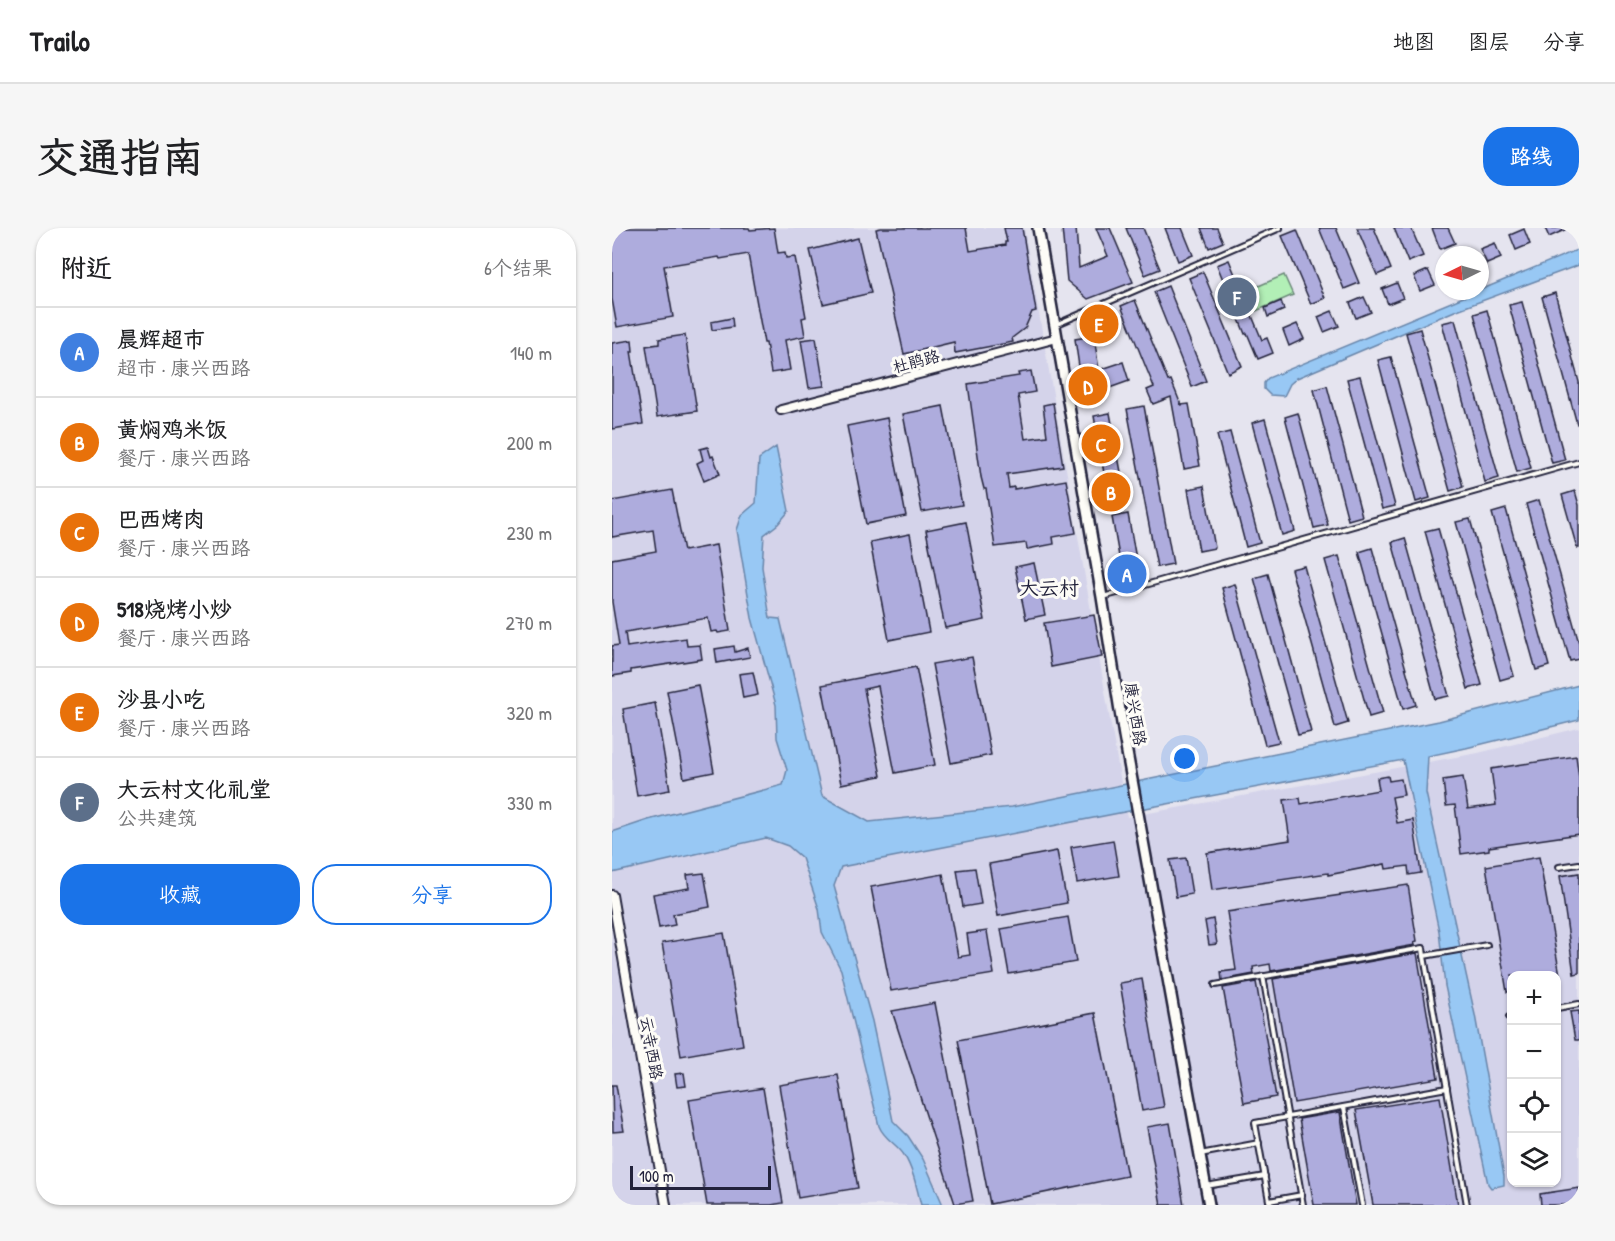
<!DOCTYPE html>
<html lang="zh">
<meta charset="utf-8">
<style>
body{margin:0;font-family:"Patrick Hand","LXGW WenKai TC",sans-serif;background:#f6f6f6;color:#202124}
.controls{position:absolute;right:18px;bottom:18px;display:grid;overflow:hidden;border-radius:12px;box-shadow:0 2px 4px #0004}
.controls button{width:54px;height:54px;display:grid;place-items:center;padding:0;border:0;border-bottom:2px solid #e0e0e0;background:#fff;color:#202124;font:30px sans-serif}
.compass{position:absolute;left:823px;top:18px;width:54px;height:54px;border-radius:50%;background:#fff;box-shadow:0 2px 4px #0004;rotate:265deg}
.scale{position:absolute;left:18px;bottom:15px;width:141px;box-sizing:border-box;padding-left:6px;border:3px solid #22223b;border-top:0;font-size:16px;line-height:21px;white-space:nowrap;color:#22223b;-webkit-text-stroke:4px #fdfcf7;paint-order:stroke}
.you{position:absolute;left:573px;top:531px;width:21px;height:21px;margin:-15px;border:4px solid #fff;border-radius:50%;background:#1a73e8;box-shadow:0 0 0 9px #1a73e833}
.badge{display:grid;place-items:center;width:39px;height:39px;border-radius:50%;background:#1a73e8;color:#fff;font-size:20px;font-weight:700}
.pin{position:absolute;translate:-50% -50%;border:3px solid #fff;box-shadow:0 2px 6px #0006}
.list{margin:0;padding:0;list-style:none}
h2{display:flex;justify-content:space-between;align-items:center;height:78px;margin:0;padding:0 24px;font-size:26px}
h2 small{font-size:20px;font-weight:400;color:#757577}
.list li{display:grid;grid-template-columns:39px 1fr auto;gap:18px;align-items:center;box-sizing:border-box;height:90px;padding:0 24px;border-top:2px solid #e0e0e0}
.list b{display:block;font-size:22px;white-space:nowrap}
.list p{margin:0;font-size:20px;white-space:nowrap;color:#757577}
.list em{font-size:20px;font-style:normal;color:#757577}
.actions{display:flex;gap:12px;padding:18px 24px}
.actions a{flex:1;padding:14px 0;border:2px solid #1a73e8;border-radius:24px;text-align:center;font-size:21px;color:#1a73e8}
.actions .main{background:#1a73e8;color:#fff}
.icon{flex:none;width:33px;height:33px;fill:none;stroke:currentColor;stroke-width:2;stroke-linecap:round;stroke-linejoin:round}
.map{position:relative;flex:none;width:967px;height:977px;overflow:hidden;border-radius:24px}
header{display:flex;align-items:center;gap:36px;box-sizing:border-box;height:84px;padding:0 30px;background:#fff;border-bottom:2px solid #e0e0e0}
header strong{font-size:28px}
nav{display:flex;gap:33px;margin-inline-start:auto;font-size:21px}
.intro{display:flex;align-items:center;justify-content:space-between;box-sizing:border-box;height:144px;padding:0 36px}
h1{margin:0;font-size:42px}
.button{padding:15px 27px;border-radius:24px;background:#1a73e8;color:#fff;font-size:21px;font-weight:700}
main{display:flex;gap:36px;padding:0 36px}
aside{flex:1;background:#fff;border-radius:24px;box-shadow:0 2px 4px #0004}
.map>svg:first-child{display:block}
</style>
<header>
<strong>Trailo</strong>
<nav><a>地图</a><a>图层</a><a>分享</a></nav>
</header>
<div class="intro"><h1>交通指南</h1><a class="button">路线</a></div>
<main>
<aside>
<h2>附近<small>6个结果</small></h2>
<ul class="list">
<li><span class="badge" style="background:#3f7fe0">A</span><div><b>晨辉超市</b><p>超市 · 康兴西路</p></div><em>140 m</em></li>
<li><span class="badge" style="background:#e8710a">B</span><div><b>黄焖鸡米饭</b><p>餐厅 · 康兴西路</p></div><em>200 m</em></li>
<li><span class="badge" style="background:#e8710a">C</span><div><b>巴西烤肉</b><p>餐厅 · 康兴西路</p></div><em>230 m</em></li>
<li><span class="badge" style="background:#e8710a">D</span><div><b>518烧烤小炒</b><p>餐厅 · 康兴西路</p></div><em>270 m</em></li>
<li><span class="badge" style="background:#e8710a">E</span><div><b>沙县小吃</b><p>餐厅 · 康兴西路</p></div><em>320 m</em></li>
<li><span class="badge" style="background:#5c6f8a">F</span><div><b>大云村文化礼堂</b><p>公共建筑</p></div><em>330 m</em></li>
</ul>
<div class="actions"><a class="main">收藏</a><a>分享</a></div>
</aside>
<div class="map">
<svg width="967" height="977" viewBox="0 0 967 977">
<rect width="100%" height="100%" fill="#e5e4ef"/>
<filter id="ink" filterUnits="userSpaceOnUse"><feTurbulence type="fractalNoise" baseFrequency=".0167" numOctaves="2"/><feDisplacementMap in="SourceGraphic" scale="12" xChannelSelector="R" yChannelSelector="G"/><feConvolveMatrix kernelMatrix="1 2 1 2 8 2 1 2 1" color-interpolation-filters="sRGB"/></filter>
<g filter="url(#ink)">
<!-- built -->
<path fill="#d4d3ea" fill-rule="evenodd" d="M0,0H412L515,589L866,525L967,500V977H0ZM900,748H945V954H900Z"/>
<!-- green -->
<polygon fill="#b2efb6" stroke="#6a8878" stroke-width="1.5" points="672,47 681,67 644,83 635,63"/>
<!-- water -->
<g fill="#98c8f4" stroke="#6986aa" stroke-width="1.5">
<polygon points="967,21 967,37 845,82 685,150 678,156 672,168 658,167 652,161 652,155 656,150"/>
<path d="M164,219L177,283L166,296L152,307L150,339L158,390L168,391L210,568L257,594L400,579L827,493L967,457V492L854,520L816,528L814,565L863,787L892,948V957L879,960L876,956L833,758L827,703L791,532L507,585L229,639L222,658L260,793L281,893L296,908L311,931L331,977H309C305,961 301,941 292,927C285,916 272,911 267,898L229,742L210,704L207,681L190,630L176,618L154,610L0,645V604L36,592L171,557L175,542L165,510L164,477L140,390L125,302L130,287L144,275L147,231Z"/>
</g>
<!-- building -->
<g fill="#aeacdd" stroke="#22223b" stroke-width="1.5">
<polygon points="0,0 137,0 138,2 162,0 166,25 173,24 174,30 183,29 194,89 190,90 193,108 173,112 178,142 159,145 154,115 152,115 136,26 108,31 107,29 52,38 61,89 5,99 0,71"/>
<polygon points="269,0 354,0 358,23 393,17 393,14 395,14 392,0 410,0 424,83 420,84 413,100 400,110 401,114 343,125 342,114 292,126 264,1"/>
<polygon points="450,0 464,0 467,40 496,28 484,0 498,0 521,54 476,71 455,53"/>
<polygon points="514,0 531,0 548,41 533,47"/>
<polygon points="553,0 570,0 581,27 566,33"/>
<polygon points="589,0 605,0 611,14 597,20"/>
<polygon points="707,0 724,0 747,55 732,61"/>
<polygon points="745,0 762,0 779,41 765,47"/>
<polygon points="782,0 799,0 811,28 796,34"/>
<polygon points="820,0 836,0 843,15 828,21"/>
<polygon points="933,0 957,0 937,9"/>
<polygon points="912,1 918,16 904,22 898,7"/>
<polygon points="685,2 713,70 699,76 670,8"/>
<polygon points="246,10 259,65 211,76 198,22"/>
<polygon points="883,15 889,30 875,36 868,21"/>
<polygon points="617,32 650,112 655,110 661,125 646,131 635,105 633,106 605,37"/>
<polygon points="816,42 823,57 808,63 802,48"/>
<polygon points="591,44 630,138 616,145 577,50"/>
<polygon points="785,55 791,70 776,76 770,61"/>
<polygon points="556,58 594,153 580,159 542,64"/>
<polygon points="943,65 967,154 967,196 965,196 930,69"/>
<polygon points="752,69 759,84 744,90 738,75"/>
<polygon points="523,72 556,153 559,152 569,177 577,176 588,238 572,241 559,169 541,176 535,162 542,159 509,78"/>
<polygon points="669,73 672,82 656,89 653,80"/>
<polygon points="910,74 953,232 940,235 897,77"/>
<polygon points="875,82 919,240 905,244 862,86"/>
<polygon points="720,83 727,98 712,104 706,89"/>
<polygon points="496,86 504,105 486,112 478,94"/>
<polygon points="120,90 121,99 100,102 99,94"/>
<polygon points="843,92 887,250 873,254 830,95"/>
<polygon points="685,96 692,111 677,118 671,102"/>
<polygon points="808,101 851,259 838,263 794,105"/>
<polygon points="73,107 85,183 45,189 34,118 47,116 47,111"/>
<polygon points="482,108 487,142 511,134 517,153 489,163 475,164 469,152 463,111"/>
<polygon points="204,110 212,158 197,160 189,112"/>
<polygon points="20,112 21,123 19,123 31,196 0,201 0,115"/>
<polygon points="779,129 818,270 804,274 766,132"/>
<polygon points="419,143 423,164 406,167 413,211 435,208 431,177 441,175 451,238 395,246 397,260 402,259 402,261 454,252 464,305 441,309 442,316 415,321 414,315 383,319 374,261 372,261 369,249 356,156 407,148 406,145"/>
<polygon points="748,148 783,278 770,281 735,151"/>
<polygon points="715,158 750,288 736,292 702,162"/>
<polygon points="331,178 350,277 310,284 291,186"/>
<polygon points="532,178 561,336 545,339 515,181"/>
<polygon points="498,185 514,271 497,274 482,188"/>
<polygon points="686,185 716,297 702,300 673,189"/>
<polygon points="275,190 294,288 254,296 235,198"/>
<polygon points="653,191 683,303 670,307 640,195"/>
<polygon points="618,204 648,315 634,319 605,207"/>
<polygon points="96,219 99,229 101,228 108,246 92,253 85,235 91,232 88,221"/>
<polygon points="592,258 603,320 587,323 576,261"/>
<polygon points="60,262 72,323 104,317 118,403 106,405 105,403 99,404 96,390 13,404 15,419 74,410 75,418 88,417 90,431 19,442 19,445 0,448 0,418 7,417 0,374 0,331 44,323 41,302 0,309 0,273"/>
<polygon points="963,263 967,277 967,320 965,320 950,267"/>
<polygon points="927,272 967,415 967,431 958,433 914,276"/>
<polygon points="894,281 937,438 924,442 880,285"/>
<polygon points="516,286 527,348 511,351 500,289"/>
<polygon points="858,291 902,448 888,452 844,294"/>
<polygon points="354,294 373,392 333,400 314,302"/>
<polygon points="826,300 870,457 856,461 813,303"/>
<polygon points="298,306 317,404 277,412 258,314"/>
<polygon points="793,310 837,468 823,471 780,314"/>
<polygon points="760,320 804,477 791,481 747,324"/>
<polygon points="727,328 771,485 757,489 713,332"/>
<polygon points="422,335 433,387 414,391 403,339"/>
<polygon points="692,338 736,495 723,499 679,341"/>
<polygon points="656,346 699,504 686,507 642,350"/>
<polygon points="623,356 667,514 653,517 610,360"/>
<polygon points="482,387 490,429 439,439 432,395"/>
<polygon points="122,418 123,424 136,420 138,429 105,435 103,421"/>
<polygon points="360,429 379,527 339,535 320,436"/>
<polygon points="304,439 323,537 283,545 266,458 252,461 269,548 229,556 210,457"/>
<polygon points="141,444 146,467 131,470 127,446"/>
<polygon points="86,457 102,544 72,550 55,463"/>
<polygon points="43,475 58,562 25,568 11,481"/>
<polygon points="964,528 967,550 967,606 877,619 877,622 849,626 843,577 834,578 831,552 851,549 856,581 884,577 879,541"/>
<polygon points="776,548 777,553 789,551 792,567 780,569 785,595 801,592 809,645 797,647 796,638 774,641 773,636 716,647 716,645 600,662 595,625 678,612 672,572 688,570 689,576 767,562 765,550"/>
<polygon points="501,612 507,648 465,655 459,619"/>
<polygon points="445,623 455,675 386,688 377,636"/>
<polygon points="927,629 948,747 900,747 900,764 895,764 874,638"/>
<polygon points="574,630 580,666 564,669 558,632"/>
<polygon points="363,640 369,676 351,679 345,642"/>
<polygon points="92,645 98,679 61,686 63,697 47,700 41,666 77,660 75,647"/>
<polygon points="967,645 967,745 962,746 948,648"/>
<polygon points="331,646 346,729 358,727 355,706 375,703 382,746 279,763 259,659"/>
<polygon points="796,657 805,713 802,714 803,717 659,743 658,736 641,739 642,746 610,752 609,744 624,742 615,684"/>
<polygon points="456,689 464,734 397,746 389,701"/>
<polygon points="601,691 605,716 597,717 593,693"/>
<polygon points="112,705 131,817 69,828 50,715"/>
<polygon points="805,725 826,850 682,875 661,751"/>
<polygon points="530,751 552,879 530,883 508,755"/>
<polygon points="644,754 664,869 632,875 611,760"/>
<polygon points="323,775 361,973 343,976 280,783"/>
<polygon points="967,783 967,812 963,812 958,784"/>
<polygon points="483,785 515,948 378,976 346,812"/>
<polygon points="72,845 74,858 65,859 63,846"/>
<polygon points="226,847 246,960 186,970 167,857"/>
<polygon points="0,857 4,857 12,903 1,904"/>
<polygon points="151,860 171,975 159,977 95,977 77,872"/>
<polygon points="828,869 846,977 761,977 744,882"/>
<polygon points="728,884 744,977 702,977 687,891"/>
<polygon points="558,895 572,977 549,977 535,899"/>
<polygon points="967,960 967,977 929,977 928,966"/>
</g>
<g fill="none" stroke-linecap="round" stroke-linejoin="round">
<defs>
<g id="service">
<polyline points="443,97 668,0"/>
<polyline points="491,369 967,234"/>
<polyline points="947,639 967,636"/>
<polyline points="651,748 691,977"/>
<polyline points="603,757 811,720 812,728"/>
<polyline points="945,780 967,776"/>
<polyline points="897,789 900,788"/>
<polyline points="732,879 750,977"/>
<polyline points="588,926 647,915"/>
<polyline points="594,958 653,948"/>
<polyline points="690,967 657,973 643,895 835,860"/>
<polyline points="855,977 812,728 875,717"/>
</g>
<g id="minor">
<polyline points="169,182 445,110"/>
<polyline points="0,667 54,977"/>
</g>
<polyline id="tertiary" points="426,0 490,369 512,508 597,977"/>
</defs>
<!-- service casing -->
<use href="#service" stroke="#22223b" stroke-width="8"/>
<!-- minor casing -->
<use href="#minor" stroke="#22223b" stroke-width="12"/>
<!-- tertiary casing -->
<use href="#tertiary" stroke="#22223b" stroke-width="14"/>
<!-- service -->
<use href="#service" stroke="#fdfcf7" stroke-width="4"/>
<!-- minor -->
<use href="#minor" stroke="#fdfcf7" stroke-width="8"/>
<!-- tertiary -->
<use href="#tertiary" stroke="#fdfcf7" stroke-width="9"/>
</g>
</g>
<g text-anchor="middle" stroke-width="6" stroke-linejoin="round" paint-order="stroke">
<!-- street labels -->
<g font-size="16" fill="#22223b" stroke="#fdfcf7">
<text transform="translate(304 133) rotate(-15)" y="6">杜鹃路</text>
<text transform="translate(524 486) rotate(81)" y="6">康兴西路</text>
<text transform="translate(40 820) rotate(80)" y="6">云寺西路</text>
</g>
<!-- quarter labels -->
<g font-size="20" fill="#22223b" stroke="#fdfcf7">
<text x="437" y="367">大云村</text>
</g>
</g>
</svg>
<div class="controls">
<button>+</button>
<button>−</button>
<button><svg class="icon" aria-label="locate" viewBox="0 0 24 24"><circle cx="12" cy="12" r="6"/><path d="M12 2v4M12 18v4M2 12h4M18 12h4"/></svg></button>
<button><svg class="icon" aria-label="layers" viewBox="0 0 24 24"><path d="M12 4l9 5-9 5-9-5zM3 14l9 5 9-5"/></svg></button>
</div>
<svg class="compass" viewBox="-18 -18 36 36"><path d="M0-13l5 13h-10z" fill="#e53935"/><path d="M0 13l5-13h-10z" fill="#757577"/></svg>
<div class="scale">100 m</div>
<div class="you"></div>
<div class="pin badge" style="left:515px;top:346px;background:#3f7fe0">A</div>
<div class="pin badge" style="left:499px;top:264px;background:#e8710a">B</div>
<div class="pin badge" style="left:489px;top:216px;background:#e8710a">C</div>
<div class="pin badge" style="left:476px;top:158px;background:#e8710a">D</div>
<div class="pin badge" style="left:487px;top:96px;background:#e8710a">E</div>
<div class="pin badge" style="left:625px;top:69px;background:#5c6f8a">F</div>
</div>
</main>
